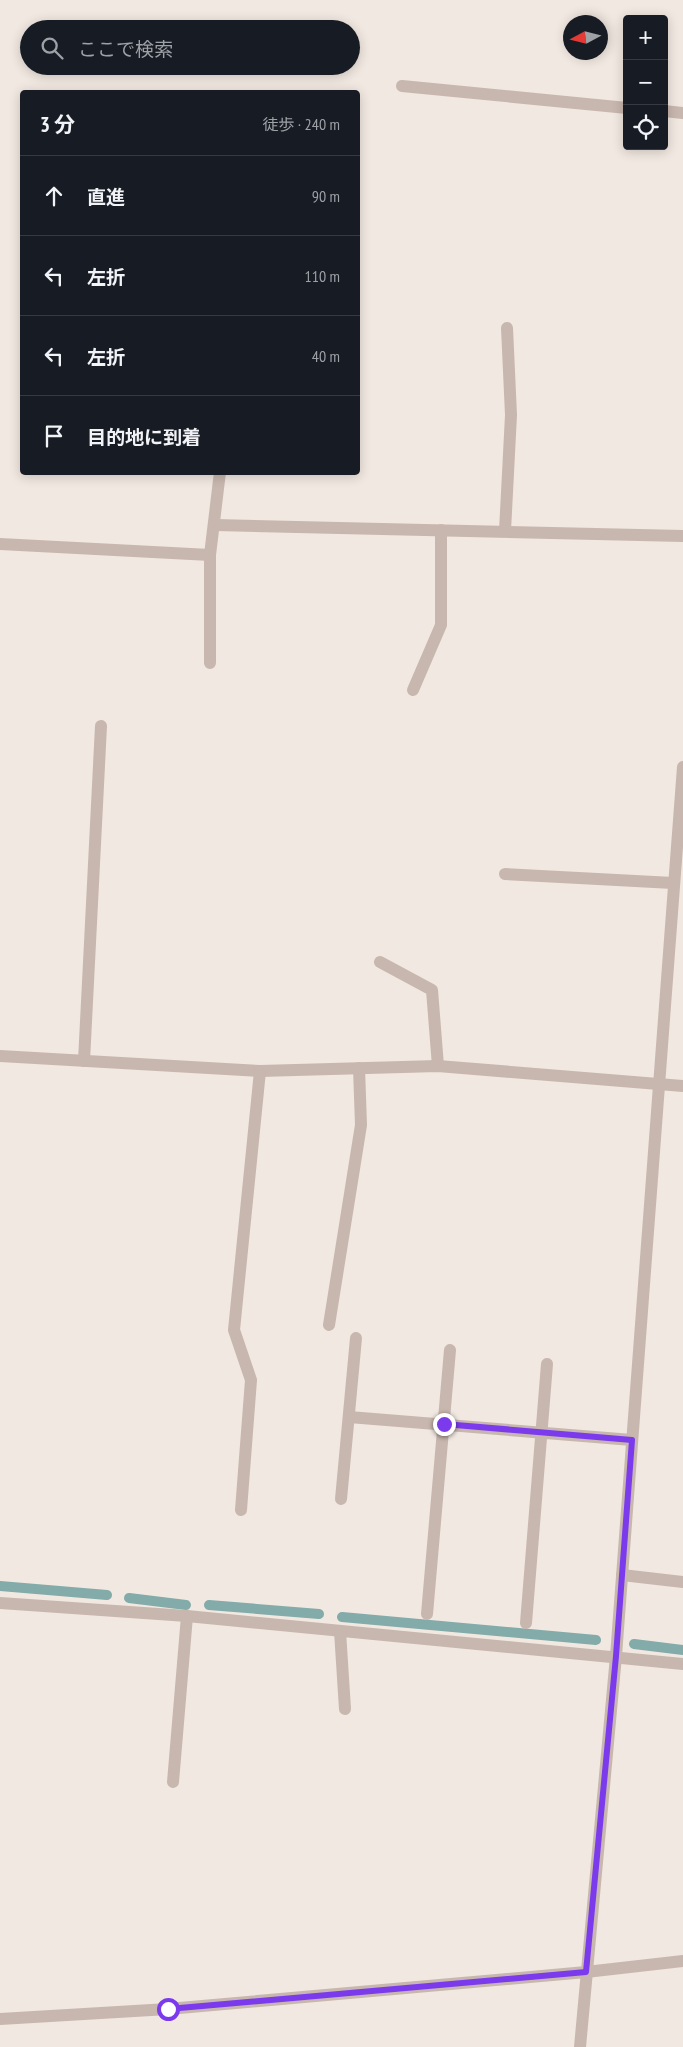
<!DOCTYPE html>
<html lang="ja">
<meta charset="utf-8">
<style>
body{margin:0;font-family:"PT Sans Narrow","Noto Sans JP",sans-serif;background:#20242c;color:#f1f3f6}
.controls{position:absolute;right:15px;top:15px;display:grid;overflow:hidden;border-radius:5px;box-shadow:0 2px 12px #0003}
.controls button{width:45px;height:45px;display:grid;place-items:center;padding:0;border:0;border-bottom:1px solid #363941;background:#171b24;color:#f1f3f6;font:25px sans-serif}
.compass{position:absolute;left:563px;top:15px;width:45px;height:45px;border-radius:50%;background:#171b24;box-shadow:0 2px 12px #0003;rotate:263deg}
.stop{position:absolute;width:15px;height:15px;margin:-11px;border:4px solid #7c3aed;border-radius:50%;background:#fff}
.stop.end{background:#7c3aed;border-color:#fff;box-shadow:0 1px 5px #0008}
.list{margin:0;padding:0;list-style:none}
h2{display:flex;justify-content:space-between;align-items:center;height:65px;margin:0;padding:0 20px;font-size:21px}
h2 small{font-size:16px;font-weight:400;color:#9ea1a6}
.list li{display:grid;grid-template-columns:32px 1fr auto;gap:15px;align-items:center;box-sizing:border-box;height:80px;padding:0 20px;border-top:1px solid #363941}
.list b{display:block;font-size:19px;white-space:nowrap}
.list em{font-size:16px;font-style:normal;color:#9ea1a6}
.icon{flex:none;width:28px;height:28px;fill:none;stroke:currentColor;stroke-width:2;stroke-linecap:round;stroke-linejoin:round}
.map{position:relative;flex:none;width:683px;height:2047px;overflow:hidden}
.search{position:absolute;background:#171b24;box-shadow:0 2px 12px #0003;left:20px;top:20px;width:340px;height:55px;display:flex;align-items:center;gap:12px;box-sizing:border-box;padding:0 18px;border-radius:28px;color:#9ea1a6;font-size:19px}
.panel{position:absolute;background:#171b24;box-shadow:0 2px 12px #0003;left:20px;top:90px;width:340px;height:385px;border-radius:5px}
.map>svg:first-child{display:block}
</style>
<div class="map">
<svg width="683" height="2047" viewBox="0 0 683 2047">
<rect width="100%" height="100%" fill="#f1e8e1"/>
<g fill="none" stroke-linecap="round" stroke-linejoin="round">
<!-- stream -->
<g stroke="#83aba9" stroke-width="10">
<polyline points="0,1586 107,1595"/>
<polyline points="129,1598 186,1605"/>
<polyline points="209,1605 319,1614"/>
<polyline points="342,1617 596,1640"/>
<polyline points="634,1644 683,1650"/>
</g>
<!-- minor -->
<g stroke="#c8b7ae" stroke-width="12">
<polyline points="402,86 627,108"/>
<polyline points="664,111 683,113"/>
<polyline points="215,525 683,536"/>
<polyline points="505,531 511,415 507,328"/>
<polyline points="0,544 210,555"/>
<polyline points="210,663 210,555 220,472"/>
<polyline points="413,690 441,625 441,530"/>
<polyline points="505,874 673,883"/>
<polyline points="380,962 432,990 438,1066"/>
<polyline points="0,1056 260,1071 438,1066 683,1086"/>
<polyline points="84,1061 101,726"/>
<polyline points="329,1325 361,1125 359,1068"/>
<polyline points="349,1417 632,1440"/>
<polyline points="341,1499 356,1338"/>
<polyline points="241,1510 251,1380 234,1330 260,1071"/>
<polyline points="622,1575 683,1582"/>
<polyline points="0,1603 187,1616 683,1664"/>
<polyline points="427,1614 450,1350"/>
<polyline points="526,1623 547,1364"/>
<polyline points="340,1631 345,1709"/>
<polyline points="173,1782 187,1616"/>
<polyline points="0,2019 168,2009 586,1972 683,1961"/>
<polyline points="580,2047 616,1656 683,767"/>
</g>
</g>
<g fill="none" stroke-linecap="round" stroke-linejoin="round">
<!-- route -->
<polyline stroke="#7c3aed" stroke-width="6" points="168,2009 586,1972 616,1656 632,1440 444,1424"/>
</g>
</svg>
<div class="controls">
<button>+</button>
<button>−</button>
<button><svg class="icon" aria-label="locate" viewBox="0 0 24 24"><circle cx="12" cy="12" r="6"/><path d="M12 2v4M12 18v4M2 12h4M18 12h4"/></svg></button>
</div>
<svg class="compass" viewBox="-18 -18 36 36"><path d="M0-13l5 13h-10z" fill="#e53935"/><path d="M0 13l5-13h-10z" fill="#9ea1a6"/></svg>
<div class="stop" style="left:168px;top:2009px"></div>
<div class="stop end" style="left:444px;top:1424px"></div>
<div class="search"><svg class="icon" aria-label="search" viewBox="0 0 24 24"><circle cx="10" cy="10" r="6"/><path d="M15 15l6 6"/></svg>ここで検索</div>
<section class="panel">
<h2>3 分<small>徒歩 · 240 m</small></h2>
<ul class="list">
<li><svg class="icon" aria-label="ahead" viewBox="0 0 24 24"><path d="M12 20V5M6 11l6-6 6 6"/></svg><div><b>直進</b></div><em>90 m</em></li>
<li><svg class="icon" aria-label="left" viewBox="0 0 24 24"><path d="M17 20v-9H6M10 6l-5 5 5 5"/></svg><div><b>左折</b></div><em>110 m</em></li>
<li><svg class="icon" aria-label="left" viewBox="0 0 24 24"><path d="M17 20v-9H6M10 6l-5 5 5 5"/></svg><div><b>左折</b></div><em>40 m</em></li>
<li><svg class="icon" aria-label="arrive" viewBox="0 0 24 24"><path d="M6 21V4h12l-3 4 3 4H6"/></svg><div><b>目的地に到着</b></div></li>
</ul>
</section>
</div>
